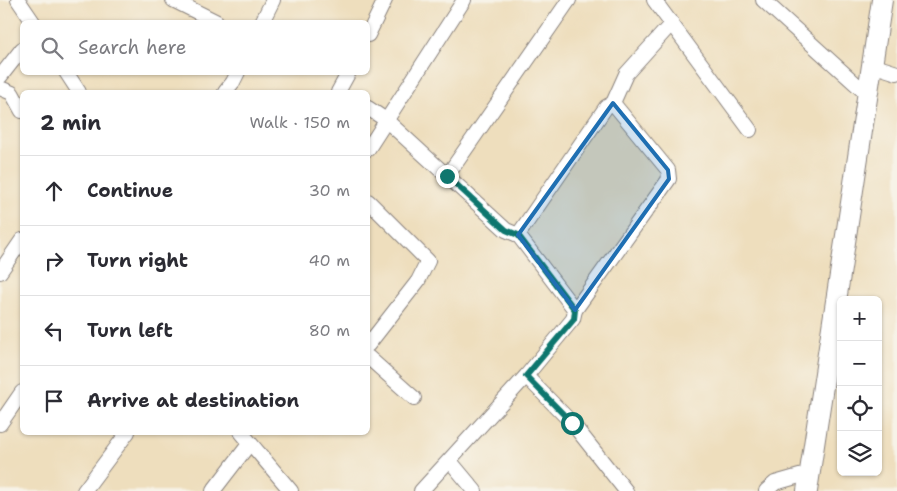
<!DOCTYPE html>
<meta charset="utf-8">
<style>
body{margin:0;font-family:"Shantell Sans",sans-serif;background:#f7f7f7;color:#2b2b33}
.controls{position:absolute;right:15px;bottom:15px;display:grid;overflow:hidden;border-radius:8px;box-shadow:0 1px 4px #0004}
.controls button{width:45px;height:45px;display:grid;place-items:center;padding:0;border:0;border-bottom:1px solid #e1e1e2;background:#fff;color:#2b2b33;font:25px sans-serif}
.stop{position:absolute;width:15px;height:15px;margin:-11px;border:4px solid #0f766e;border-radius:50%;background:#fff}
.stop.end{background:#0f766e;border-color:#fff;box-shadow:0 1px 5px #0008}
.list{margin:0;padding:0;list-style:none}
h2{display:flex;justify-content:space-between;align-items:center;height:65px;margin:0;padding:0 20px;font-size:21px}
h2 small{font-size:16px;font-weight:400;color:#7c7c81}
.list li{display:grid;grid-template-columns:32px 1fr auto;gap:15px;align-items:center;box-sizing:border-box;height:70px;padding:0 20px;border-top:1px solid #e1e1e2}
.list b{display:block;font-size:19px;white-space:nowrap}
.list em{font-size:16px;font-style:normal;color:#7c7c81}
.icon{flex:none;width:28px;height:28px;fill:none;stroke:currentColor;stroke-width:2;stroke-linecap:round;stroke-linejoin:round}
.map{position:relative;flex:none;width:897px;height:491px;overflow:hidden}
.search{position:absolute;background:#fff;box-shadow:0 1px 4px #0004;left:20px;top:20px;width:350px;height:55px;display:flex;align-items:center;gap:12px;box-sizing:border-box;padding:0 18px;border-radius:8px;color:#7c7c81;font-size:19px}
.panel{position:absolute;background:#fff;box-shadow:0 1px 4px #0004;left:20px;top:90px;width:350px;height:345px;border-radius:8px}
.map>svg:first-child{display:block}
</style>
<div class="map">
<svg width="897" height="491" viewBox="0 0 897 491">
<rect width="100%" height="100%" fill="#f7f3e8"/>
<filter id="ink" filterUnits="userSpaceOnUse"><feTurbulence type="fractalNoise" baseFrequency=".02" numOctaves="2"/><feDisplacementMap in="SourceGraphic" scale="10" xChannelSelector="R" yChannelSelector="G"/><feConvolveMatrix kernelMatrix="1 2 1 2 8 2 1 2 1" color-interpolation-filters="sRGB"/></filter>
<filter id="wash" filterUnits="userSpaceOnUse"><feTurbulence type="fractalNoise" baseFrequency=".0096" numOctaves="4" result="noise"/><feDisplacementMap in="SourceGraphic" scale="20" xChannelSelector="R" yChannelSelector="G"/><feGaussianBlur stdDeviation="1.12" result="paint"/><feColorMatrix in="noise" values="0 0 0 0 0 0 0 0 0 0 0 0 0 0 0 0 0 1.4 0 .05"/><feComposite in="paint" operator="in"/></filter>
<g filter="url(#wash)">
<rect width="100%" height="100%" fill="#eedebd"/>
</g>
<g filter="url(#ink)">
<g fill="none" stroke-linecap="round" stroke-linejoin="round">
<defs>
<g id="street">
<polyline points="18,0 33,22"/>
<polyline points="173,0 217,22"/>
<polyline points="654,0 750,130"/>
<polyline points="763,0 868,95"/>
<polyline points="262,22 273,0"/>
<polyline points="368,35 385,0"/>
<polyline points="872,65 897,73"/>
<polyline points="66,72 79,92"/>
<polyline points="0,77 22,49"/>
<polyline points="0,88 12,93 22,111"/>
<polyline points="225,92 233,82 238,72"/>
<polyline points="338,92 349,72"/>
<polyline points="368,108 386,120 506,230 518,235 575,310"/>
<polyline points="368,149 464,0"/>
<polyline points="447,176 569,0"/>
<polyline points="368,201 428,261 418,281 368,345"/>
<polyline points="518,235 606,107 613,103 626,74 672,23"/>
<polyline points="0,272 22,240"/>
<polyline points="368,357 414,398"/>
<polyline points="526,376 572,423 626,491"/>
<polyline points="0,424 22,392"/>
<polyline points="241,432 291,491"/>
<polyline points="450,461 475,491"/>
<polyline points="84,491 128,432"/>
<polyline points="213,491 250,443"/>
<polyline points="421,491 526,376 573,319 575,310 669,179 668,170 613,103"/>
<polyline points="766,491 775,483 810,473"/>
</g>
<polyline id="secondary" points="807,491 882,0"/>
</defs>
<!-- street casing -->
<use href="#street" stroke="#88807c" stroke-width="16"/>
<!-- secondary casing -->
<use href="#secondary" stroke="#88807c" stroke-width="22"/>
<!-- street -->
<use href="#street" stroke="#fff" stroke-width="14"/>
<!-- secondary -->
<use href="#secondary" stroke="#fff" stroke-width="20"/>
</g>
</g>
<g fill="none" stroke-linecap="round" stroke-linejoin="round" filter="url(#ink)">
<!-- route -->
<polyline stroke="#0f766e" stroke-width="6" points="447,176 506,230 518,235 575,310 574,319 526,376 572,423"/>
</g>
<!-- marked area -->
<path fill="#1f6fb2" fill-opacity="0.2" stroke="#1f6fb2" stroke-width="4" stroke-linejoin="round" d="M613,103L668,170L669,179L575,310L518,235Z"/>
</svg>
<div class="controls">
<button>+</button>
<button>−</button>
<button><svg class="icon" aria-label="locate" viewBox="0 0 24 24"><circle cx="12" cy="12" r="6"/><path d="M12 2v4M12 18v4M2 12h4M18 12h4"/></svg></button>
<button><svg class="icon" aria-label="layers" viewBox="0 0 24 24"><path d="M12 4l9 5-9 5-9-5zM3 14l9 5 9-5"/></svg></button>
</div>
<div class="stop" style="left:572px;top:423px"></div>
<div class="stop end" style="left:447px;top:176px"></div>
<div class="search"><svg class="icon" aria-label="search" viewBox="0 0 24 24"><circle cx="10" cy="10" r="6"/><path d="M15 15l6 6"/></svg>Search here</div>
<section class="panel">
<h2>2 min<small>Walk · 150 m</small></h2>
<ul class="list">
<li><svg class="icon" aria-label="ahead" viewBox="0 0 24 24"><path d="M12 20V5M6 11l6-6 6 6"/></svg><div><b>Continue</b></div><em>30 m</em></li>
<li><svg class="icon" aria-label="right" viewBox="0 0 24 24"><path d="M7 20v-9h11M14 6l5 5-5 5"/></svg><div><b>Turn right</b></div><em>40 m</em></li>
<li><svg class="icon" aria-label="left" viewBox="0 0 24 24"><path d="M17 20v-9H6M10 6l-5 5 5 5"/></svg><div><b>Turn left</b></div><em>80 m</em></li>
<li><svg class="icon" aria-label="arrive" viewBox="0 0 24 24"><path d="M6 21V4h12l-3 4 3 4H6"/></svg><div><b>Arrive at destination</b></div></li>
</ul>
</section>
</div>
